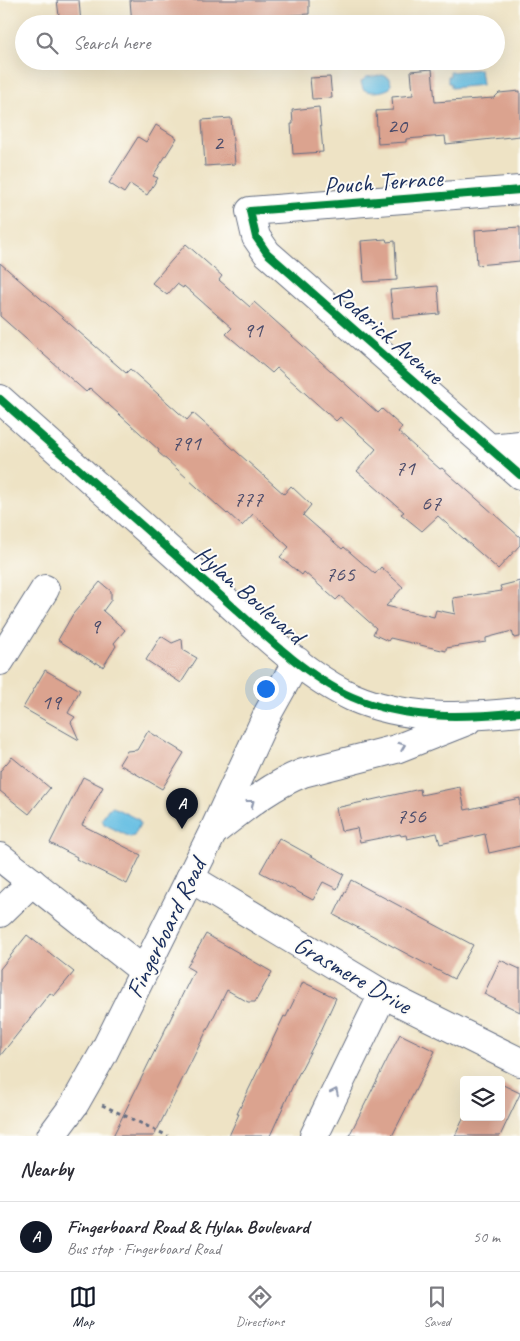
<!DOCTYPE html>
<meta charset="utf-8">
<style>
body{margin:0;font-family:Caveat,sans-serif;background:#f7f7f7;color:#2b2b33}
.controls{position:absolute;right:15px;bottom:15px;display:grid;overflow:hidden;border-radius:5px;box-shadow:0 5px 20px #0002}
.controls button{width:45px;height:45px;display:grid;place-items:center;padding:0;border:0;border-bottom:1px solid #e1e1e2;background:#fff;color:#2b2b33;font:25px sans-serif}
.you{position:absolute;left:265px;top:688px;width:18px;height:18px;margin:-12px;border:4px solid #fff;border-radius:50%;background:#1a73e8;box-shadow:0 0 0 8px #1a73e833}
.badge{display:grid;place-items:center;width:32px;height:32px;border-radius:50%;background:#111827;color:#fff;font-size:16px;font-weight:700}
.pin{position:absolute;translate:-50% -41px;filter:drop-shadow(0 1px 2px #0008)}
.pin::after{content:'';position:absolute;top:26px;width:18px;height:15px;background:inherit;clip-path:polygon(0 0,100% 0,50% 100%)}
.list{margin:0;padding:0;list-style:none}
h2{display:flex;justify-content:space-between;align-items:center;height:65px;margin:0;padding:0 20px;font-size:21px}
h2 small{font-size:16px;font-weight:400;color:#7c7c81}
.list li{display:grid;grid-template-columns:32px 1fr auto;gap:15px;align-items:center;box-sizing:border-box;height:70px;padding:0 20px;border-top:1px solid #e1e1e2}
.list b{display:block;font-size:19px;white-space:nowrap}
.list p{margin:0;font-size:16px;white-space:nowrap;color:#7c7c81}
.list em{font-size:16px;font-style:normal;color:#7c7c81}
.icon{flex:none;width:28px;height:28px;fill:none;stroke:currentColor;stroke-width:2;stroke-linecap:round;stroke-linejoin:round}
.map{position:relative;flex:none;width:520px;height:1136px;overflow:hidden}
.search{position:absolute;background:#fff;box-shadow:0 5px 20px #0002;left:15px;right:15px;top:15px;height:55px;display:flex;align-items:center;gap:12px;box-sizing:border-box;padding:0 18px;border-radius:28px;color:#7c7c81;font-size:19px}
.sheet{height:135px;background:#fff}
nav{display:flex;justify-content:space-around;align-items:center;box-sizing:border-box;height:70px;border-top:1px solid #e1e1e2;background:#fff;font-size:14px;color:#7c7c81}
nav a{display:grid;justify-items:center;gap:2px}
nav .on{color:#111827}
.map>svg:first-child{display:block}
</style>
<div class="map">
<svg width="520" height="1136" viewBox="0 0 520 1136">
<rect width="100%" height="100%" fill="#fdfcf7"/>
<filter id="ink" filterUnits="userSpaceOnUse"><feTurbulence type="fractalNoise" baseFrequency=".02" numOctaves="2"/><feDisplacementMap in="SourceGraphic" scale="10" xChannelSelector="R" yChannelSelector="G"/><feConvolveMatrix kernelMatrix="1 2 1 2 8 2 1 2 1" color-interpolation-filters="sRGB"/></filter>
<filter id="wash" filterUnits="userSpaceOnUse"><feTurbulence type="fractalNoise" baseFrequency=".0096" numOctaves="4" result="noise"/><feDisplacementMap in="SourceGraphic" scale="20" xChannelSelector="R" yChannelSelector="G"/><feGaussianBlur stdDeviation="1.12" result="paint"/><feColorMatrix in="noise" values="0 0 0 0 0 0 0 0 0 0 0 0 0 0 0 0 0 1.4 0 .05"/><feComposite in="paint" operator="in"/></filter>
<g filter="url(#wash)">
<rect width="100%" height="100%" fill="#eee3c5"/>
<!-- water -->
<g fill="#64bde2" stroke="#4076a0">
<polygon points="480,69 482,85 451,88 451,83 448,83 448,76 450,76 450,72"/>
<path d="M383,75L390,78L391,85L390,88C383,92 370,94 363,89L361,82L366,77Z"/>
<polygon points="113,807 139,820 140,824 134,836 130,837 104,824 102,819 108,809"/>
</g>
<g id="blocks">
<!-- building -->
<g fill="#dba38f">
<polygon points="57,0 79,0 81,24 60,24"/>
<polygon points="130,0 309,0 309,14 229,19 222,21 222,22 203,24 132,24"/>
<polygon points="432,69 435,102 494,98 499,93 520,91 520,136 446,144 445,136 406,139 406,142 378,144 376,111 393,110 392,97 413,95 411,71"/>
<polygon points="330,77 332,98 312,99 310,78"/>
<polygon points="319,107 323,152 293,154 291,124 293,124 292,110"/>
<polygon points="231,118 235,164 205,166 202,120"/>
<polygon points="156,125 177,138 153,176 158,178 147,195 130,184 124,193 109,183 138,137 146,142"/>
<polygon points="520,227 520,261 477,265 475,230"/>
<polygon points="386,239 387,242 395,241 397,280 364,282 361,241"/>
<polygon points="186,244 222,276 219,280 250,307 254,302 378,413 382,409 402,427 398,432 440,469 442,468 520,537 520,545 498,569 438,516 422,531 401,514 404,512 357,471 376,449 340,417 336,421 277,368 272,373 226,334 232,328 184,286 183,288 177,284 167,295 152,283"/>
<polygon points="0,263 126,373 130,369 187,420 193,413 284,494 291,486 311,505 303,515 342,549 344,547 375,574 381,567 403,587 386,606 434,617 436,610 455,614 453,598 502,591 500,586 520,581 520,637 514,638 512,631 486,638 486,642 446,648 446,651 390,638 388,641 373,634 376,628 340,596 336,600 304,572 302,575 280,557 289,547 253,514 242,526 228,513 227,514 158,452 159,450 90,388 86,392 0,316"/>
<polygon points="438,286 440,314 393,318 390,290"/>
<polygon points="100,582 111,591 111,600 103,611 125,630 114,643 116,646 103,667 96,662 96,664 58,640 73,614"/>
<polygon points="161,636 172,643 182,639 183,650 197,658 181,683 146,660"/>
<polygon points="45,670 80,690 68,713 75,717 71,722 79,740 23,708"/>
<polygon points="148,731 184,753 162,789 119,764 127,751 137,750"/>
<polygon points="12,757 50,788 29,814 0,791 0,771"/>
<polygon points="83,777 103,787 82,825 141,855 127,884 76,859 77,857 50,843"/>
<polygon points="460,787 465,810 520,798 520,846 489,853 485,834 440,844 437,833 407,839 406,835 401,836 400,834 360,842 357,828 341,831 336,808 420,789 421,795"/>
<polygon points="279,838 344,874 337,889 323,882 313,900 260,872"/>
<polygon points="351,880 473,945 454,979 334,915"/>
<polygon points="206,934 272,972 255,1002 248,1002 227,990 154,1136 113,1136 194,971 187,967"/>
<polygon points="27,935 74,972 54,996 50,993 0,1056 0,969"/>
<polygon points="500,960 520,969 520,1012 484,994"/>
<polygon points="303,982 336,998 320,1033 294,1083 270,1136 229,1136 239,1114 237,1114 284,1016 286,1017"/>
<polygon points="400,1034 435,1051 416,1089 392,1136 349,1136"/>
<polygon points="501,1084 520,1093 520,1094 500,1136 455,1136 464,1117 501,1117"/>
</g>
</g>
</g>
<g filter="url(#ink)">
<use href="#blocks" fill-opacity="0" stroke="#656e82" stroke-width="1"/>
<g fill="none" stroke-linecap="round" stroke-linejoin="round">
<defs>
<g id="minor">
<polyline points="520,190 250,211 256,237 267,253 520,475"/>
<path d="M0,399C71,462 142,525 212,588C254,625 302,674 352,697C405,720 464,718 520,712"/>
<polyline points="490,448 520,445"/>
<polyline points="0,661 45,589"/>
<path d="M216,830C244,808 270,786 303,773L396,749L467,721"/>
<polyline points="0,857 144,971"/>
<polyline points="190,878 383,994 520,1062"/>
<polyline points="0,913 32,882"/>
<polyline points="51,1136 74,1105 103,1054 213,832 268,713 297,661"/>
<polyline points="314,1136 383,994"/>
</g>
</defs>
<!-- minor casing -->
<use href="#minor" stroke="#656e82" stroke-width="30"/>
<!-- path -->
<polyline stroke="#656e82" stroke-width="3" stroke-dasharray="4 4" stroke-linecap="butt" points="102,1105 168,1136"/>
<!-- minor -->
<use href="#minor" stroke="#fff" stroke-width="28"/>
<defs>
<g id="cycleway">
<polyline points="520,190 250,211 256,237 267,253 520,475"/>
<path d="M0,399C71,462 142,525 212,588C254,625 302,674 352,697C405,720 464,718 520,712"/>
</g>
</defs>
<!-- cycleway casing -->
<use href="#cycleway" stroke="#fdfcf7" stroke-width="11"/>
<!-- cycleway -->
<use href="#cycleway" stroke="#00873e" stroke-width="8"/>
</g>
<!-- one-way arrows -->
<defs><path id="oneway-chevron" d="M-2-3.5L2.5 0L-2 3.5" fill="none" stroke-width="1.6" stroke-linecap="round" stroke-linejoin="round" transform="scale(1.25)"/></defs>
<g stroke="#8d97ae">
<use href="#oneway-chevron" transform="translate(402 746) rotate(-21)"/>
<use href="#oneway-chevron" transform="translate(251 803) rotate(-37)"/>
<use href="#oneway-chevron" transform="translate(335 1092) rotate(-64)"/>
</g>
</g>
<g text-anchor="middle" stroke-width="4" stroke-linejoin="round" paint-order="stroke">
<!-- number labels -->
<g font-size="22" fill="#4b4c6a">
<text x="397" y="133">20</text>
<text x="218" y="150">2</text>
<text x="253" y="337">91</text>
<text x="186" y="450">791</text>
<text x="405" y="475">71</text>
<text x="248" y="506">777</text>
<text x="431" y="510">67</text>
<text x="340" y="581">765</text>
<text x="95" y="633">9</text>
<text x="51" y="709">19</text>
<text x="411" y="823">756</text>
</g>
<!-- street labels -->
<g font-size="25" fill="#1b2f5e" stroke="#fdfcf7">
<text transform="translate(383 181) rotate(-4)" y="9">Pouch Terrace</text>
<text transform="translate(389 334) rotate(41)" y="9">Roderick Avenue</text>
<text transform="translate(250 594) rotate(41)" y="9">Hylan Boulevard</text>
<text transform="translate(165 928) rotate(-64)" y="9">Fingerboard Road</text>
<text transform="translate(353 974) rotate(30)" y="9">Grasmere Drive</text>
</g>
</g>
</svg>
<div class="controls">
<button><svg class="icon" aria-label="layers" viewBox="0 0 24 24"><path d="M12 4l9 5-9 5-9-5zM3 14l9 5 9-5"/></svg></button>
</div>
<div class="you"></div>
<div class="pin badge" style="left:182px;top:829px">A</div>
<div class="search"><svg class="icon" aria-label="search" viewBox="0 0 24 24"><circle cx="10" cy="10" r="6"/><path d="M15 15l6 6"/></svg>Search here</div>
</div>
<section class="sheet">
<h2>Nearby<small></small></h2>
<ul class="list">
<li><span class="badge">A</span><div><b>Fingerboard Road &amp; Hylan Boulevard</b><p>Bus stop · Fingerboard Road</p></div><em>50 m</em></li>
</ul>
</section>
<nav>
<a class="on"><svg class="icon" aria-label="map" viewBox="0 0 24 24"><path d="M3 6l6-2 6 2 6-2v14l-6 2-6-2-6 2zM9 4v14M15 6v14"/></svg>Map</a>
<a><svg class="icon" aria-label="directions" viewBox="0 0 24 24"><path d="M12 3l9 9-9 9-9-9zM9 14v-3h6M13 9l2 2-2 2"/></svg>Directions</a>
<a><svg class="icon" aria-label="saved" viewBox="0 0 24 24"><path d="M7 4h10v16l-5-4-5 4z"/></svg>Saved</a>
</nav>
